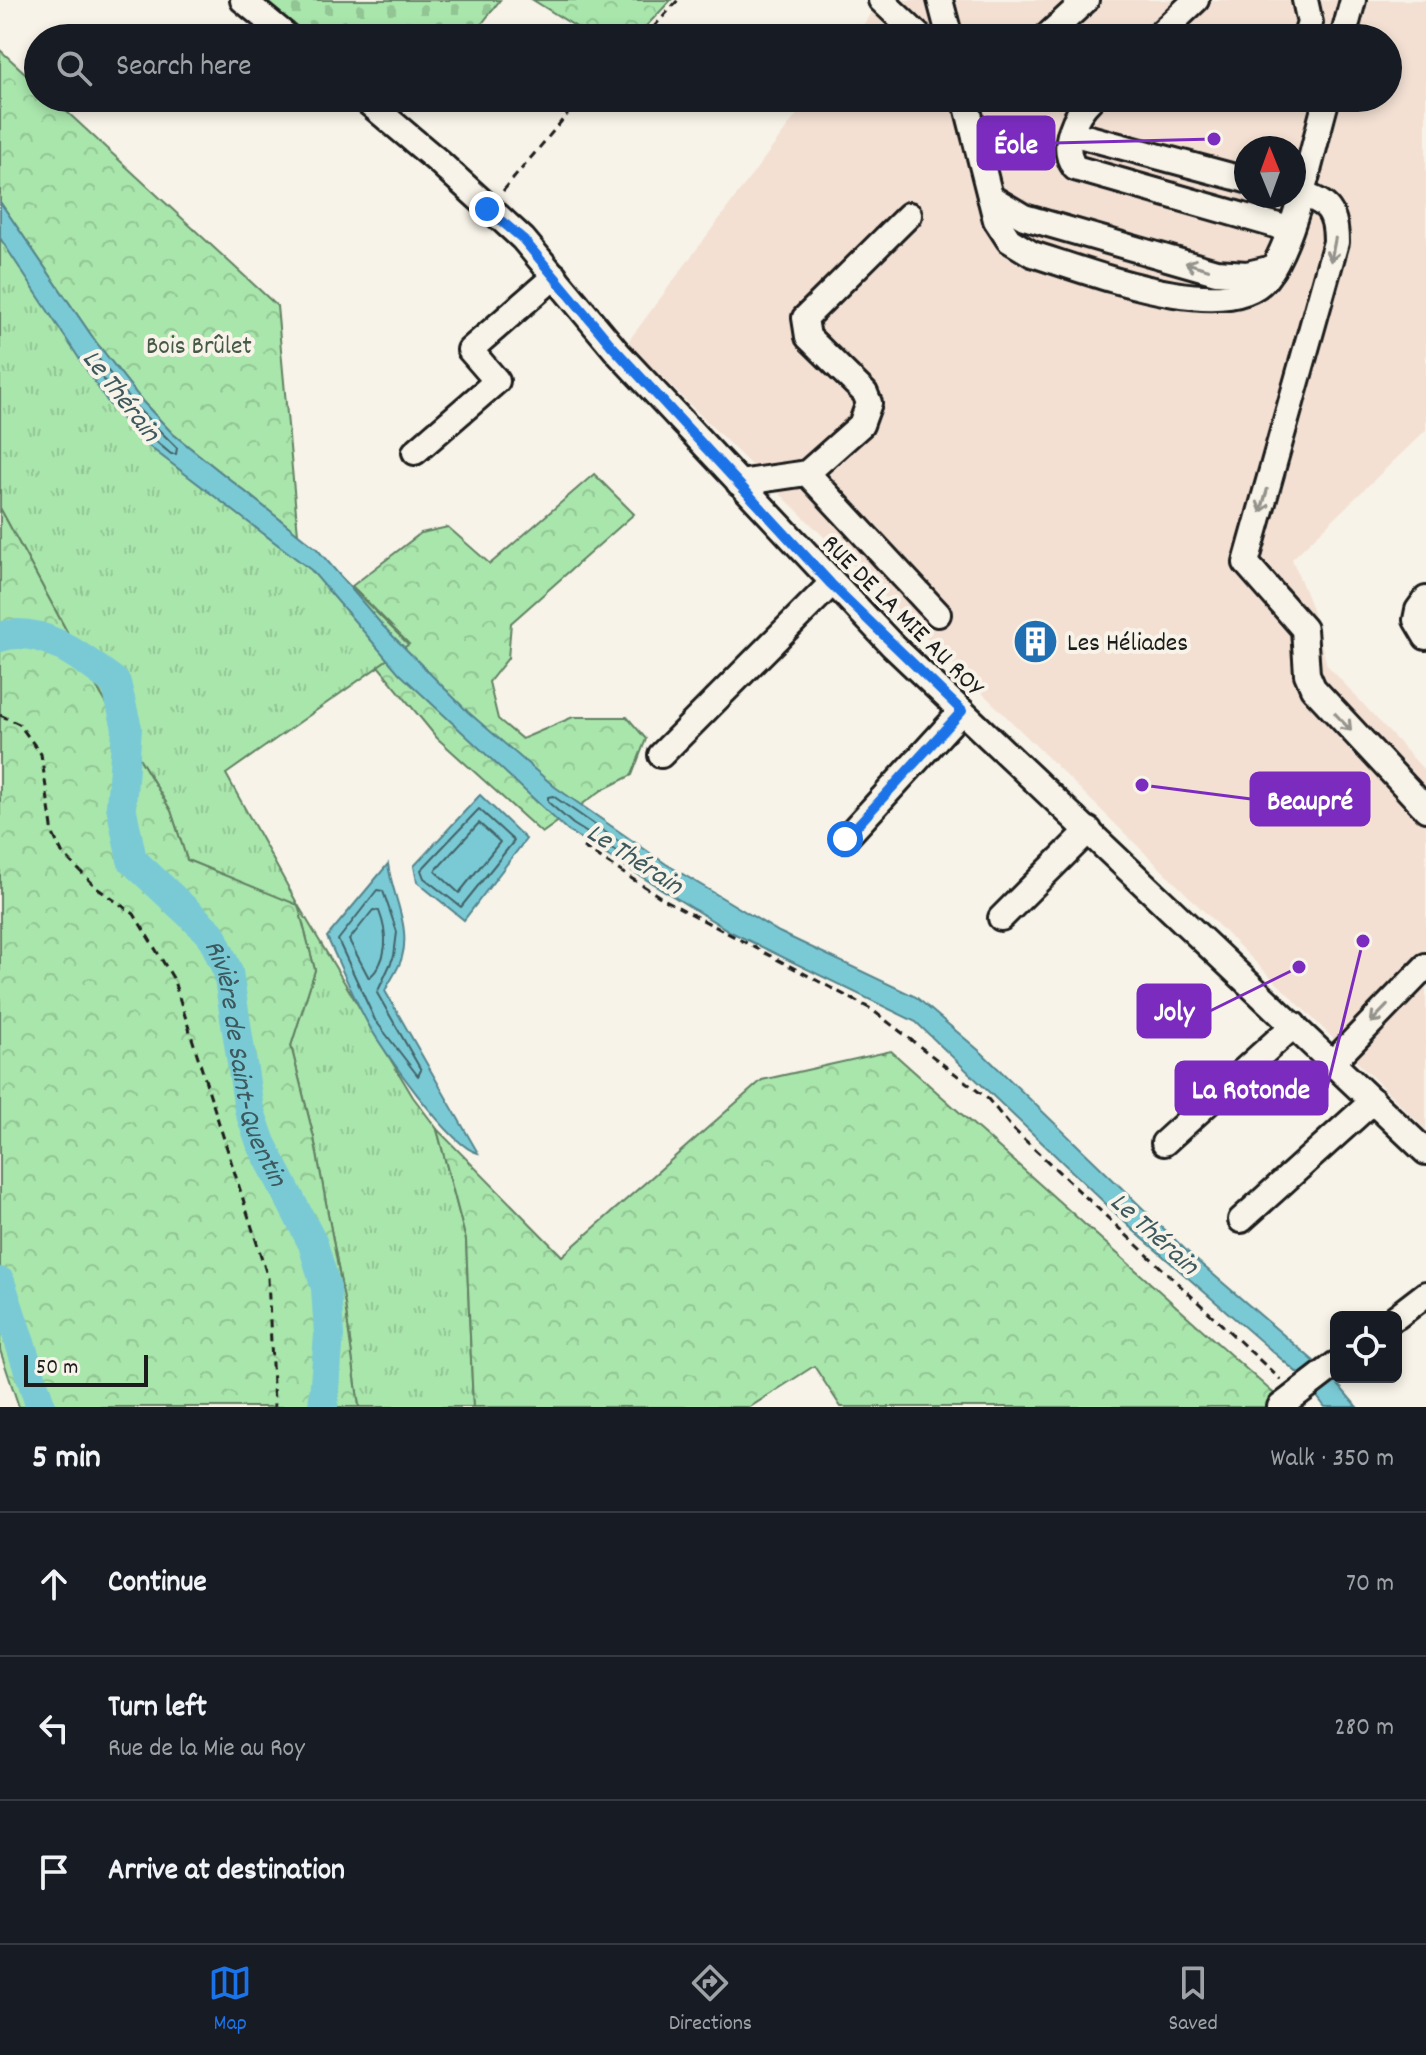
<!DOCTYPE html>
<meta charset="utf-8">
<style>
body{margin:0;font-family:Dekko,sans-serif;background:#242831;color:#f1f3f6}
.controls{position:absolute;right:24px;bottom:24px;display:grid;overflow:hidden;border-radius:12px;box-shadow:0 4px 12px #0003}
.controls button{width:72px;height:72px;display:grid;place-items:center;padding:0;border:0;border-bottom:2px solid #363941;background:#171b24;color:#f1f3f6;font:40px sans-serif}
.compass{position:absolute;left:1234px;top:136px;width:72px;height:72px;border-radius:50%;background:#171b24;box-shadow:0 4px 12px #0003;rotate:359deg}
.scale{position:absolute;left:24px;bottom:20px;width:124px;box-sizing:border-box;padding-left:8px;border:4px solid #1c1c1c;border-top:0;font-size:22px;line-height:28px;white-space:nowrap;color:#1c1c1c;-webkit-text-stroke:6px #f7f3e8;paint-order:stroke}
.stop{position:absolute;width:24px;height:24px;margin:-18px;border:6px solid #1a73e8;border-radius:50%;background:#fff}
.stop.end{background:#1a73e8;border-color:#fff;box-shadow:0 2px 8px #0008}
.list{margin:0;padding:0;list-style:none}
h2{display:flex;justify-content:space-between;align-items:center;height:104px;margin:0;padding:0 32px;font-size:34px}
h2 small{font-size:26px;font-weight:400;color:#9ea1a6}
.list li{display:grid;grid-template-columns:52px 1fr auto;gap:24px;align-items:center;box-sizing:border-box;height:144px;padding:0 32px;border-top:2px solid #363941}
.list b{display:block;font-size:30px;white-space:nowrap}
.list p{margin:0;font-size:26px;white-space:nowrap;color:#9ea1a6}
.list em{font-size:26px;font-style:normal;color:#9ea1a6}
.icon{flex:none;width:44px;height:44px;fill:none;stroke:currentColor;stroke-width:2;stroke-linecap:round;stroke-linejoin:round}
.map{position:relative;flex:none;width:1426px;height:1407px;overflow:hidden}
.search{position:absolute;background:#171b24;box-shadow:0 4px 12px #0003;left:24px;right:24px;top:24px;height:88px;display:flex;align-items:center;gap:20px;box-sizing:border-box;padding:0 28px;border-radius:44px;color:#9ea1a6;font-size:30px}
.sheet{height:536px;background:#171b24}
nav{display:flex;justify-content:space-around;align-items:center;box-sizing:border-box;height:112px;border-top:2px solid #363941;background:#171b24;font-size:22px;color:#9ea1a6}
nav a{display:grid;justify-items:center;gap:4px}
nav .on{color:#1a73e8}
.map>svg:first-child{display:block}
</style>
<div class="map">
<svg width="1426" height="1407" viewBox="0 0 1426 1407">
<defs>
<pattern id="grass-tufts" width="24" height="20" patternUnits="userSpaceOnUse" patternTransform="scale(2)"><rect width="24" height="20" fill="#a9e6ac"/><path d="M3 7l-1-3M5 7V3M7 7l1-3M15 17l-1-3M17 17v-4M19 17l1-3" fill="none" stroke="#91c593"/></pattern>
<pattern id="forest-crowns" width="20" height="18" patternUnits="userSpaceOnUse" patternTransform="scale(2)"><rect width="20" height="18" fill="#a9e6ac"/><path d="M2 6a3 3 0 1 1 6 0M12 15a3 3 0 1 1 6 0" fill="none" stroke="#91c593"/></pattern>
<pattern id="cemetery-stones" width="16" height="16" patternUnits="userSpaceOnUse" patternTransform="scale(2)"><rect width="16" height="16" fill="#a9e6ac"/><path d="M2 7V4a2 2 0 0 1 4 0v3zM10 15v-3a2 2 0 0 1 4 0v3z" fill="#91c593"/></pattern>
</defs>
<rect width="100%" height="100%" fill="#f7f3e8"/>
<filter id="ink" filterUnits="userSpaceOnUse"><feTurbulence type="fractalNoise" baseFrequency=".0125" numOctaves="2"/><feDisplacementMap in="SourceGraphic" scale="16" xChannelSelector="R" yChannelSelector="G"/><feConvolveMatrix kernelMatrix="1 2 1 2 8 2 1 2 1" color-interpolation-filters="sRGB"/></filter>
<g filter="url(#ink)">
<!-- built -->
<path fill="#f3e0d3" fill-rule="evenodd" d="M875,0H1426V430L1292,559L1312,609L1327,665L1426,772V1130L627,343L809,98H1388V38H853L879,4ZM1246,148H1294V196H1246Z"/>
<!-- grass -->
<polygon fill="url(#grass-tufts)" stroke="#628164" stroke-width="2" points="0,211 298,534 409,645 226,774 298,905 413,1097 437,1129 466,1240 473,1407 359,1407 345,1305 314,1138 291,1046 315,970 298,906 187,860 171,811 99,691 0,508"/>
<!-- forest -->
<g fill="url(#forest-crowns)" stroke="#628164" stroke-width="2">
<polygon points="533,0 671,0 635,38 594,38"/>
<polygon points="0,50 38,85 38,98 52,98 277,306 298,534 173,434 143,402 96,342 0,202"/>
<polygon points="594,474 634,514 511,623 508,658 489,682 498,719 522,739 573,717 627,717 646,739 632,775 602,790 542,833 437,738 378,666 409,644 352,586 421,533 448,527 490,564"/>
<polygon points="0,508 99,691 171,811 187,860 298,905 315,970 291,1046 314,1138 345,1305 359,1407 19,1407 0,1350"/>
<polygon points="891,1051 1281,1400 1271,1407 841,1407 814,1366 750,1407 473,1407 466,1240 437,1129 562,1256 762,1080"/>
</g>
<!-- cemetery -->
<polygon fill="url(#cemetery-stones)" stroke="#628164" stroke-width="2" points="249,0 500,0 471,38 296,38"/>
<!-- water -->
<g fill="#7acad6" stroke="#54848c" stroke-width="2">
<polygon points="0,202 96,342 143,402 173,434 317,549 383,626 468,712 555,787 666,864 779,932 916,997 982,1053 1194,1258 1330,1375 1357,1407 1325,1407 1302,1377 1133,1230 916,1022 731,932 568,831 399,673 311,570 142,441 109,404 0,238"/>
<polygon points="480,795 526,839 464,920 417,882 414,866"/>
<path d="M388,864C392,895 411,926 402,957C399,969 390,980 385,991L478,1153C451,1148 381,1048 367,1022C352,994 340,965 327,937Z"/>
</g>
<g fill="none" stroke-linecap="round" stroke-linejoin="round">
<!-- shore -->
<g stroke="#426266" stroke-width="2">
<path d="M92,356L97,357L137,408L177,448L176,454H171C138,428 114,397 91,361Z"/>
<polygon points="553,796 644,859 644,864 640,866 573,824 548,802 548,797"/>
<polygon points="479,809 514,841 461,907 424,878 421,870"/>
<polygon points="479,823 500,842 459,893 435,871"/>
<polygon points="377,890 383,891 397,932 394,956 377,993 421,1070 418,1076 375,1020 338,940"/>
<path d="M373,910L379,911C388,934 389,960 369,978L349,940Z"/>
</g>
<!-- river -->
<g stroke="#7acad6" stroke-width="30">
<path id="s1" d="M0,637C41,623 85,660 116,683L127,728L121,806L132,860L211,934L228,972L249,1109L261,1143L313,1244L326,1288L329,1335L323,1407"/>
<polyline points="0,1282 41,1407"/>
</g>
<defs>
<g id="minor">
<polyline points="243,0 289,38"/>
<polyline points="881,0 921,38"/>
<polyline points="940,0 950,38"/>
<polyline points="1161,33 1196,0"/>
<polyline points="1045,38 1086,0"/>
<polyline points="1305,38 1310,23 1305,0"/>
<polyline points="1343,38 1353,0"/>
<polyline points="363,98 439,162 523,239 618,353 892,645 1426,1152"/>
<path d="M965,98L996,220L1009,240L1032,254C1083,269 1226,327 1266,278C1295,243 1313,145 1327,98"/>
<path d="M1092,98C1075,114 1059,147 1075,168L1289,229"/>
<polyline points="1071,133 1246,180"/>
<path d="M1294,192C1326,201 1336,208 1336,242L1246,563L1304,629L1307,674L1313,688L1426,809"/>
<polyline points="990,197 1024,217 1216,272 1247,274 1273,268"/>
<polyline points="415,452 497,381 470,350 555,276"/>
<polyline points="807,473 861,425 869,403 865,393 808,337 805,318 909,215"/>
<polyline points="739,483 807,473 938,614"/>
<polyline points="1426,599 1418,610 1416,620 1426,637"/>
<polyline points="661,755 831,584"/>
<polyline points="845,839 962,711"/>
<polyline points="1001,918 1089,830"/>
<polyline points="1333,1062 1426,966"/>
<polyline points="1164,1143 1294,1025"/>
<polyline points="1241,1220 1373,1101"/>
<polyline points="1396,1317 1426,1294"/>
<polyline points="1280,1407 1336,1364"/>
</g>
</defs>
<!-- minor casing -->
<use href="#minor" stroke="#1c1c1c" stroke-width="30"/>
<!-- path -->
<g stroke="#1c1c1c" stroke-width="3" stroke-dasharray="8 6" stroke-linecap="butt">
<polyline points="644,38 678,0"/>
<polyline points="503,191 581,98"/>
<polyline points="0,715 19,724 41,754 53,834 62,853 98,889 134,914 173,978 268,1278 274,1407"/>
<polyline points="583,847 665,900 871,1009 988,1099 1012,1128 1281,1380"/>
</g>
<!-- minor -->
<use href="#minor" stroke="#f7f3e8" stroke-width="24"/>
</g>
<!-- one-way arrows -->
<defs><path id="oneway-shaft" d="M-6 0H5M1.5-3L5.5 0L1.5 3" fill="none" stroke-width="1.6" stroke-linecap="round" stroke-linejoin="round" transform="scale(2)"/></defs>
<g stroke="#94928c">
<use href="#oneway-shaft" transform="translate(1333 250) rotate(101)"/>
<use href="#oneway-shaft" transform="translate(1197 266) rotate(-164)"/>
<use href="#oneway-shaft" transform="translate(1264 501) rotate(106)"/>
<use href="#oneway-shaft" transform="translate(1343 722) rotate(47)"/>
<use href="#oneway-shaft" transform="translate(1379 1014) rotate(134)"/>
</g>
</g>
<g fill="none" stroke-linecap="round" stroke-linejoin="round" filter="url(#ink)">
<!-- route -->
<polyline stroke="#1a73e8" stroke-width="10" points="487,209 523,239 611,345 831,584 962,711 845,839"/>
</g>
<!-- icons -->
<defs>
<symbol id="building-disc" viewBox="-11 -11 22 22"><circle r="9.5" fill="#1f6fb2" stroke="#f7f3e8"/><path d="M-4-6H4V6H1V3H-1V6H-4ZM-2.5-4.3h1.7v1.8h-1.7ZM.8-4.3h1.7v1.8H.8ZM-2.5-1h1.7V.8h-1.7ZM.8-1h1.7V.8H.8Z" fill="#fff"/></symbol>
</defs>
<g fill-rule="evenodd">
<use href="#building-disc" x="1010" y="616" width="51" height="51"/>
</g>
<g text-anchor="middle" stroke-width="8" stroke-linejoin="round" paint-order="stroke">
<!-- park labels -->
<g font-size="26" fill="#465947" stroke="#f7f3e8">
<text x="199" y="353">Bois Brûlet</text>
</g>
<!-- street labels -->
<g font-size="26" fill="#1c1c1c" stroke="#f7f3e8">
<text transform="translate(904 614) rotate(45)" y="9">RUE DE LA MIE AU ROY</text>
</g>
<!-- poi labels -->
<g font-size="26" fill="#1c1c1c" stroke="#f7f3e8" text-anchor="start">
<text x="1067" y="650">Les Héliades</text>
</g>
<!-- water labels -->
<g font-size="28" font-style="italic" fill="#3d595d" stroke="#f7f3e8">
<text transform="translate(123 394) rotate(52)" y="10">Le Thérain</text>
<text transform="translate(636 857) rotate(33)" y="10">Le Thérain</text>
<text dy="10" stroke="none"><textPath href="#s1" startOffset="552">Rivière de Saint-Quentin</textPath></text>
<text transform="translate(1156 1232) rotate(42)" y="10">Le Thérain</text>
</g>
</g>
<!-- callouts -->
<path fill="none" stroke="#7b2cbf" stroke-width="3" d="M1214 139L1054 143M1142 785L1251 799M1299 967L1210 1011M1363 941L1327 1088"/>
<g fill="#7b2cbf" stroke="#f7f3e8" stroke-width="3">
<circle cx="1214" cy="139" r="8"/>
<circle cx="1142" cy="785" r="8"/>
<circle cx="1299" cy="967" r="8"/>
<circle cx="1363" cy="941" r="8"/>
</g>
<g fill="#7b2cbf" stroke="#7b2cbf" stroke-width="3">
<rect x="978" y="117" width="76" height="52" rx="8"/>
<rect x="1251" y="773" width="118" height="52" rx="8"/>
<rect x="1138" y="985" width="72" height="52" rx="8"/>
<rect x="1176" y="1062" width="151" height="52" rx="8"/>
</g>
<g font-size="28" text-anchor="middle" font-weight="bold" fill="#fff">
<text x="1016" y="153">Éole</text>
<text x="1310" y="809">Beaupré</text>
<text x="1174" y="1020">Joly</text>
<text x="1251" y="1098">La Rotonde</text>
</g>
</svg>
<div class="controls">
<button><svg class="icon" aria-label="locate" viewBox="0 0 24 24"><circle cx="12" cy="12" r="6"/><path d="M12 2v4M12 18v4M2 12h4M18 12h4"/></svg></button>
</div>
<svg class="compass" viewBox="-18 -18 36 36"><path d="M0-13l5 13h-10z" fill="#e53935"/><path d="M0 13l5-13h-10z" fill="#9ea1a6"/></svg>
<div class="scale">50 m</div>
<div class="stop" style="left:845px;top:839px"></div>
<div class="stop end" style="left:487px;top:209px"></div>
<div class="search"><svg class="icon" aria-label="search" viewBox="0 0 24 24"><circle cx="10" cy="10" r="6"/><path d="M15 15l6 6"/></svg>Search here</div>
</div>
<section class="sheet">
<h2>5 min<small>Walk · 350 m</small></h2>
<ul class="list">
<li><svg class="icon" aria-label="ahead" viewBox="0 0 24 24"><path d="M12 20V5M6 11l6-6 6 6"/></svg><div><b>Continue</b></div><em>70 m</em></li>
<li><svg class="icon" aria-label="left" viewBox="0 0 24 24"><path d="M17 20v-9H6M10 6l-5 5 5 5"/></svg><div><b>Turn left</b><p>Rue de la Mie au Roy</p></div><em>280 m</em></li>
<li><svg class="icon" aria-label="arrive" viewBox="0 0 24 24"><path d="M6 21V4h12l-3 4 3 4H6"/></svg><div><b>Arrive at destination</b></div></li>
</ul>
</section>
<nav>
<a class="on"><svg class="icon" aria-label="map" viewBox="0 0 24 24"><path d="M3 6l6-2 6 2 6-2v14l-6 2-6-2-6 2zM9 4v14M15 6v14"/></svg>Map</a>
<a><svg class="icon" aria-label="directions" viewBox="0 0 24 24"><path d="M12 3l9 9-9 9-9-9zM9 14v-3h6M13 9l2 2-2 2"/></svg>Directions</a>
<a><svg class="icon" aria-label="saved" viewBox="0 0 24 24"><path d="M7 4h10v16l-5-4-5 4z"/></svg>Saved</a>
</nav>
